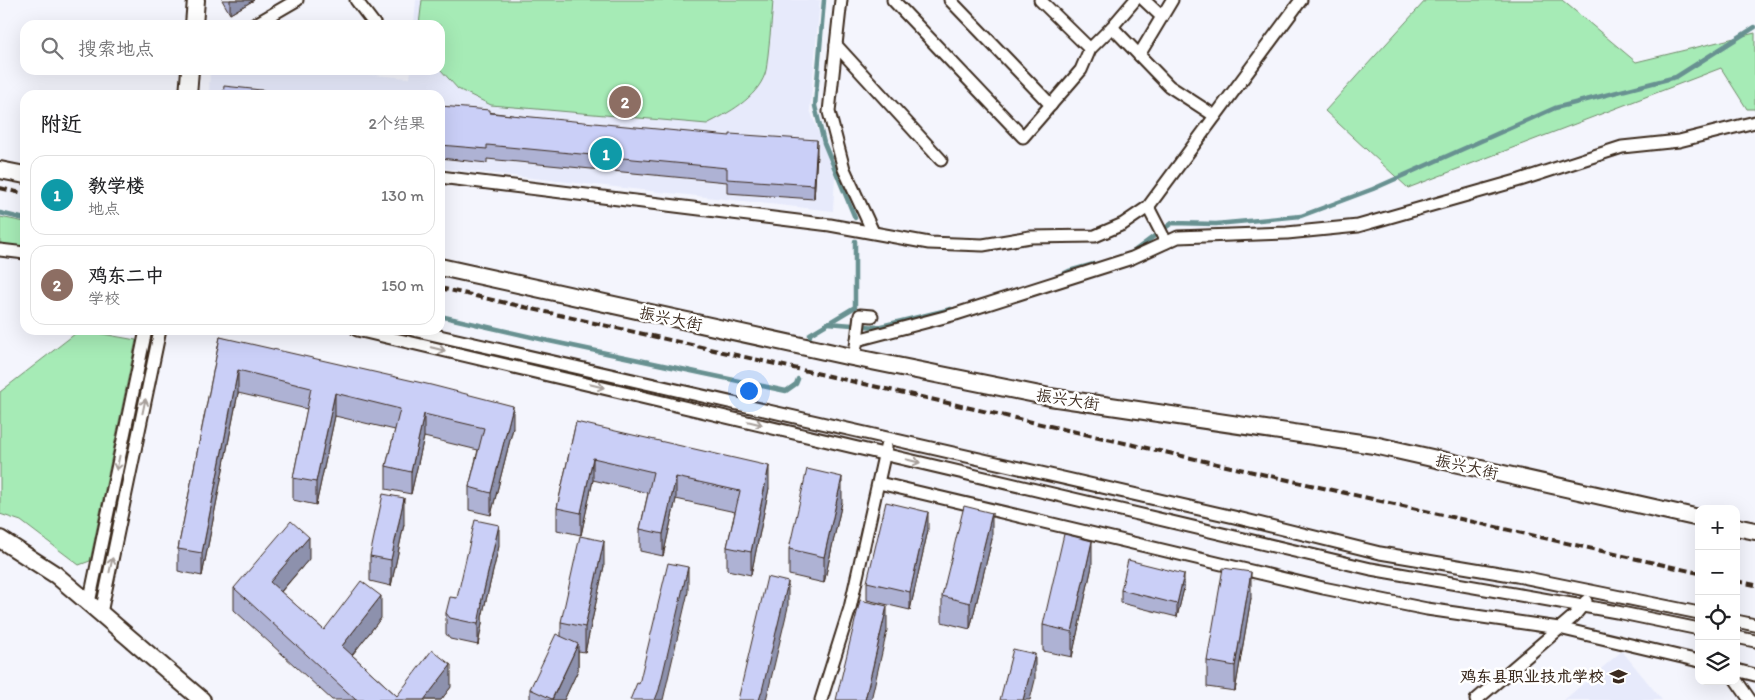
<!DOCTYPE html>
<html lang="zh">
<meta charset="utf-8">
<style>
body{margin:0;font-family:Itim,"LXGW WenKai TC",sans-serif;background:#f2f2f2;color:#202124}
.controls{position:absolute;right:15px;bottom:15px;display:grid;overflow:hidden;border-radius:10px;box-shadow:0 5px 20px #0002}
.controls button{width:45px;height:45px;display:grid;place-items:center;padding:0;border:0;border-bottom:1px solid #e0e0e0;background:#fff;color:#202124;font:25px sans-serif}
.you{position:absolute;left:748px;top:390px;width:18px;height:18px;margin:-12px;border:4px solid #fff;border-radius:50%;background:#1a73e8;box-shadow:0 0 0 8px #1a73e833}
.badge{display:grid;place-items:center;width:32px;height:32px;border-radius:50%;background:#2563eb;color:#fff;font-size:16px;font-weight:700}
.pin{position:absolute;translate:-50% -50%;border:2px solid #fff;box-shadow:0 1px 5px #0006}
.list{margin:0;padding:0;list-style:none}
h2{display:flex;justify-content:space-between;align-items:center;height:65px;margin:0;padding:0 20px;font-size:21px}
h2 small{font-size:16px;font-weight:400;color:#757577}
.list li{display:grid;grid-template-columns:32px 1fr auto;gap:15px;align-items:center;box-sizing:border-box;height:80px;margin:0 10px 10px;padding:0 10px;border:1px solid #e0e0e0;border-radius:15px}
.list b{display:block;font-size:19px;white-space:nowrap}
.list p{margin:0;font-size:16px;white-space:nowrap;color:#757577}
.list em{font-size:16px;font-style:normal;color:#757577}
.icon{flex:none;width:28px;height:28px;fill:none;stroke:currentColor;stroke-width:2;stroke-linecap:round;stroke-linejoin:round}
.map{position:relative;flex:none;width:1755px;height:700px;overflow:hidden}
.search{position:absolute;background:#fff;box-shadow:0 5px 20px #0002;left:20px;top:20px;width:425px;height:55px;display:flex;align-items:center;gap:12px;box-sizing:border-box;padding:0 18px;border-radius:15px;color:#757577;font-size:19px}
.panel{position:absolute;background:#fff;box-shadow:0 5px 20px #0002;left:20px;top:90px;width:425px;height:245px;border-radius:15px}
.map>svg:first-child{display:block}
</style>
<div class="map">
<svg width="1755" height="700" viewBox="0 0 1755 700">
<rect width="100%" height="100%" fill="#f4f5fd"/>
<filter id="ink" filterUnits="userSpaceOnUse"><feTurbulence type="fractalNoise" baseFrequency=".02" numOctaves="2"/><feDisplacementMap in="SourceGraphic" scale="10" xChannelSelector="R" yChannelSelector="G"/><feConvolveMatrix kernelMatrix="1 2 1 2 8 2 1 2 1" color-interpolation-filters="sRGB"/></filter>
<g filter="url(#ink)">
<!-- built -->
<g fill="#e7eafb">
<polygon points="416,0 820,0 810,110 835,176 833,211 440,168 440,95 209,95 210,70 314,70 410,78 411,70 440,70 440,25 414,25"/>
<polygon points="1622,651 1662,700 1564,700"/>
</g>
<!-- green -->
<g fill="#a6ebb6" stroke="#708a6a">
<path d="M422,0H773C772,18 770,36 768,55C767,61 767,68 765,74C756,99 728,113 707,124L491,105L458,89L440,69V25H419Z"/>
<polygon points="1426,0 1562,0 1636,62 1755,33 1755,109 1747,109 1721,68 1408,188 1325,111"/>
<polygon points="0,217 25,222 25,241 23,248 0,245"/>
<polygon points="80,330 136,340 90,561 79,565 21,521 0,514 0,392"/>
</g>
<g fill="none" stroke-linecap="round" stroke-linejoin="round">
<!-- stream -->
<g stroke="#679191" stroke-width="4.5">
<polyline points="824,0 815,106 824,143 855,218"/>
<polyline points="0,213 25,219"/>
<polyline points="1130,254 1172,223 1216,224 1301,216 1373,189 1555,108 1676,77 1755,27"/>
<polyline points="1059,276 1069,271 1094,264"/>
<polyline points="440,316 549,341 786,391 796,384 798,379"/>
<polyline points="828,323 877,327 951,309"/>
<polyline points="810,336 810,334 855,307 855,241"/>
</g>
<defs>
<g id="street">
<polyline points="356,0 375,25"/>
<polyline points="841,0 836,45 941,160"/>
<polyline points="893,0 1023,137 1081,70 1090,49 1112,27 1169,86 1215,116"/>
<polyline points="950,0 1051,105"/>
<polyline points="1040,0 1090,49"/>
<polyline points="1144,0 1161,16"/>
<polyline points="254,25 297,0"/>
<polyline points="1112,27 1135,0"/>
<polyline points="836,45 829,112 844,169 873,232"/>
<polyline points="1139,55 1172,0"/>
<polyline points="440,177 830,225 929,243 983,245 1030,237 1095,236 1123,224 1148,207 1301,0"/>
<polyline points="1148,207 1166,242"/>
<polyline points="0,250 25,253"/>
<polyline points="357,330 1371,569 1617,612 1699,629"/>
<polyline points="413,330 1234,517 1380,553 1517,576 1699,613"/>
<polyline points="857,340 860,315 872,316"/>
<polyline points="854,358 857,340 956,314 1132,258 1178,237 1287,233 1358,226 1520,180 1622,147 1679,141 1755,122"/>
<polyline points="879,483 1323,588 1427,609 1559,628 1699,661"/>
<polyline points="89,603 146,330"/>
<polyline points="101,613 160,330"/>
<polyline points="1736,621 1755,625"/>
<polyline points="1736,637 1755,641"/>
<polyline points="1736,670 1755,675"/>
<polyline points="1736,680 1750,700"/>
<polyline points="821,700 850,608 886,447"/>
<polyline points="1476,700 1574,616 1586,601"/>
</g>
<g id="secondary">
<polyline points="194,25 196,0"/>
<polyline points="188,95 190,70"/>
<polyline points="0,170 25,175"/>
<polyline points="440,267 847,356 1050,397 1374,445 1699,518"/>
<polyline points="1736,527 1755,531"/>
<polyline points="0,539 56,575 202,700"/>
</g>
</defs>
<!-- street casing -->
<use href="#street" stroke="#3b2a1e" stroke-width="15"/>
<!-- secondary casing -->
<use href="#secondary" stroke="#3b2a1e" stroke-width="20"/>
<!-- street -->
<use href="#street" stroke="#fff" stroke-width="11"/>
<!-- secondary -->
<use href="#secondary" stroke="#fff" stroke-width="16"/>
<!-- rail -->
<g stroke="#3b2a1e" stroke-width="4" stroke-dasharray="8 4" stroke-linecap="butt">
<polyline points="0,188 25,194"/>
<polyline points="440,288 1699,573"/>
<polyline points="1736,581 1755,585"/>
</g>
</g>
<!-- wall -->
<g fill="#aeb2d4" stroke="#3b2a1e">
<polygon points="222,0 254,0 230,14"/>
<polygon points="440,106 817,154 814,199 727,193 727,182 487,159 487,163 440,158"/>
<polygon points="220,337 513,428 491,515 469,510 469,487 478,450 424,437 411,494 386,489 386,466 395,430 335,416 316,505 293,500 293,478 307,409 238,393 202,576 178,571 178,549"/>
<polygon points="576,422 769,488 751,575 727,570 727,547 735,512 676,499 663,556 640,551 640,529 648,493 593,480 581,535 557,530 557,508"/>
<polygon points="842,502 824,583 789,575 789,549"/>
<polygon points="404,524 391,586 370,581 370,556"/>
<polygon points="928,530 910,610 867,600 867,582"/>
<polygon points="992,539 970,629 942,622 942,596"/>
<polygon points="499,546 482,617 482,624 478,645 450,639 446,634 446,613 457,598"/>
<polygon points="309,559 281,592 324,630 381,618 352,655 397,696 451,687 441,700 332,700 234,610 234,588"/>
<polygon points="604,566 585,652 578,651 578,670 564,700 530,700 530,689 561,637 561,622"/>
<polygon points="1092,566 1072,657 1043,651 1043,625"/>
<polygon points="1184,588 1177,617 1121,603 1121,590"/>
<polygon points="1251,598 1235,691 1207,687 1207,661"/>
</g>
<!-- shaded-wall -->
<g fill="#8d91ad" stroke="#3b2a1e">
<polygon points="230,0 254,0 230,14"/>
<polygon points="817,140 817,154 814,199 814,185"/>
<polygon points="238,370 238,393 202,576 202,553"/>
<polygon points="335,393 335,416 316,505 316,482"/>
<polygon points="513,406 513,428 491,515 491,493"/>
<polygon points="424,414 424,437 411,494 411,472"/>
<polygon points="593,458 593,480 581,535 581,513"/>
<polygon points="769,466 769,488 751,575 751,552"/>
<polygon points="676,477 676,499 663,556 663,534"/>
<polygon points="842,477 842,502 824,583 824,557"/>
<polygon points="404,498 404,524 391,586 391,560"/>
<polygon points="928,512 928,530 910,610 910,592"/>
<polygon points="992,513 992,539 970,629 970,603"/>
<polygon points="499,525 499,546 482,617 482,624 478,645 478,624 481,603"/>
<polygon points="309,537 309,559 270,604 270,582"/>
<polygon points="604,541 604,566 585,652 585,627"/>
<polygon points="1092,541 1092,566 1072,657 1072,632"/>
<polygon points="688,567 688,592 663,700 655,700"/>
<polygon points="1251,572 1251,598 1235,691 1235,666"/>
<polygon points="1184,574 1184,588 1177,617 1177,604"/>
<polygon points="788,582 788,607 766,700 759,700"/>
<polygon points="381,596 381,618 342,668 342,646"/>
<polygon points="887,606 887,631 871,700 865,700"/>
<polygon points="578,644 578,670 564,700 552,700"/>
<polygon points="1035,654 1035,680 1030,700 1023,700"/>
<polygon points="451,665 451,687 441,700 424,700"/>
</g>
<!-- building -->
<g fill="#cacff7" stroke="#3b2a1e">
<polygon points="224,86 307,95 223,95"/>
<polygon points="440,106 490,110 490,113 730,136 730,134 817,140 814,185 727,179 727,168 487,145 487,149 440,145"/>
<polygon points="220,337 431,385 513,406 491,493 469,487 484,428 424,414 411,472 386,466 400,409 335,393 316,482 293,478 311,388 238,370 202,553 178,549"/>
<polygon points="576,422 769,466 751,552 727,547 740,491 676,477 663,534 640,529 653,472 593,458 581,513 557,508"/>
<polygon points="807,469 842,477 824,557 789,549"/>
<polygon points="383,494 404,498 391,560 370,556"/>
<polygon points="886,502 928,512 910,592 867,582"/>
<polygon points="964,506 992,513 970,603 942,596"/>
<polygon points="475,520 499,525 481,603 482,604 478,624 450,618 446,613 450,597 457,598"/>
<polygon points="291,521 309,537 270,582 324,630 361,581 381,596 342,646 397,696 432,650 451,665 424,700 356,700 234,588"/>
<polygon points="1064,534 1092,541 1072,632 1043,625"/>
<polygon points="580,536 604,541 585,627 561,622"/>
<polygon points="1128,560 1184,574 1177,604 1121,590"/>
<polygon points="668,563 688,567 659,690 655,700 630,700 637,683 639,684"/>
<polygon points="1223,568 1251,572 1235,666 1207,661"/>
<polygon points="767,577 788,582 762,691 759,700 738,700"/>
<polygon points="860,600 887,606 865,700 836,700"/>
<polygon points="556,634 578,644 552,699 530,689"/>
<polygon points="1013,649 1035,654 1023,700 1000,700"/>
</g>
<!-- one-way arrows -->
<defs><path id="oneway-shaft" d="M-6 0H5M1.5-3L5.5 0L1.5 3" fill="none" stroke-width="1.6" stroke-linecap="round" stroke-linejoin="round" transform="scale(1.25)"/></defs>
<g stroke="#a79f9a">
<use href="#oneway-shaft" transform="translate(438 349) rotate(13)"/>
<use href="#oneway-shaft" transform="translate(597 386) rotate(13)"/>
<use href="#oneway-shaft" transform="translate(144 406) rotate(-78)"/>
<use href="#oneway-shaft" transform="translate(755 423) rotate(13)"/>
<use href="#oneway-shaft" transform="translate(913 461) rotate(13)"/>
<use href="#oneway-shaft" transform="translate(118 463) rotate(102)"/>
<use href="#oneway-shaft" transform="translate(111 565) rotate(-78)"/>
</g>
</g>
<!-- icons -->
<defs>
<symbol id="school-bare" viewBox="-9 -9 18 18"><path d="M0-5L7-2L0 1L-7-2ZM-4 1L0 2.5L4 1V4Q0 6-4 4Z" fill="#3b2a1e" stroke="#fff" stroke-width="2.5" paint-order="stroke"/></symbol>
</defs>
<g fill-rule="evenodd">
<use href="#school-bare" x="1606" y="664" width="25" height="25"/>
</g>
<g text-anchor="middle" stroke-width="5" stroke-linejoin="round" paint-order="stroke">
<!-- street labels -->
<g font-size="16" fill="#3b2a1e" stroke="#fff">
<text transform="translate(671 318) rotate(12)" y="6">振兴大街</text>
<text transform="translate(1068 399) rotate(9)" y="6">振兴大街</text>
<text transform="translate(1467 466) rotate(13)" y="6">振兴大街</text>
</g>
<!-- poi labels -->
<g font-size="16" font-weight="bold" fill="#3b2a1e" stroke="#fff" text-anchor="end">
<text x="1604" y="682">鸡东县职业技术学校</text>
</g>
</g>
</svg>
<div class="controls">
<button>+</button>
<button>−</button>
<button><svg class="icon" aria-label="locate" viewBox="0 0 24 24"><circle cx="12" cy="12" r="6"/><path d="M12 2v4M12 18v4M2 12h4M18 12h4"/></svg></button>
<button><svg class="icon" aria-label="layers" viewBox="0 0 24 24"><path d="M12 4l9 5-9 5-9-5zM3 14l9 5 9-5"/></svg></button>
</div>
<div class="you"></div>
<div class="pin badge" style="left:606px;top:154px;background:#0f9aa8">1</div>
<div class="pin badge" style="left:625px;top:102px;background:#8d6e63">2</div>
<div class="search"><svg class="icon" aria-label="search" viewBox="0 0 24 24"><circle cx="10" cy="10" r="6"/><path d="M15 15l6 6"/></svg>搜索地点</div>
<section class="panel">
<h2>附近<small>2个结果</small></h2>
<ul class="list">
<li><span class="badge" style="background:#0f9aa8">1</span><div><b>教学楼</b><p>地点</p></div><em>130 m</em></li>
<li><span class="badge" style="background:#8d6e63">2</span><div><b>鸡东二中</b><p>学校</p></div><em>150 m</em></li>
</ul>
</section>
</div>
